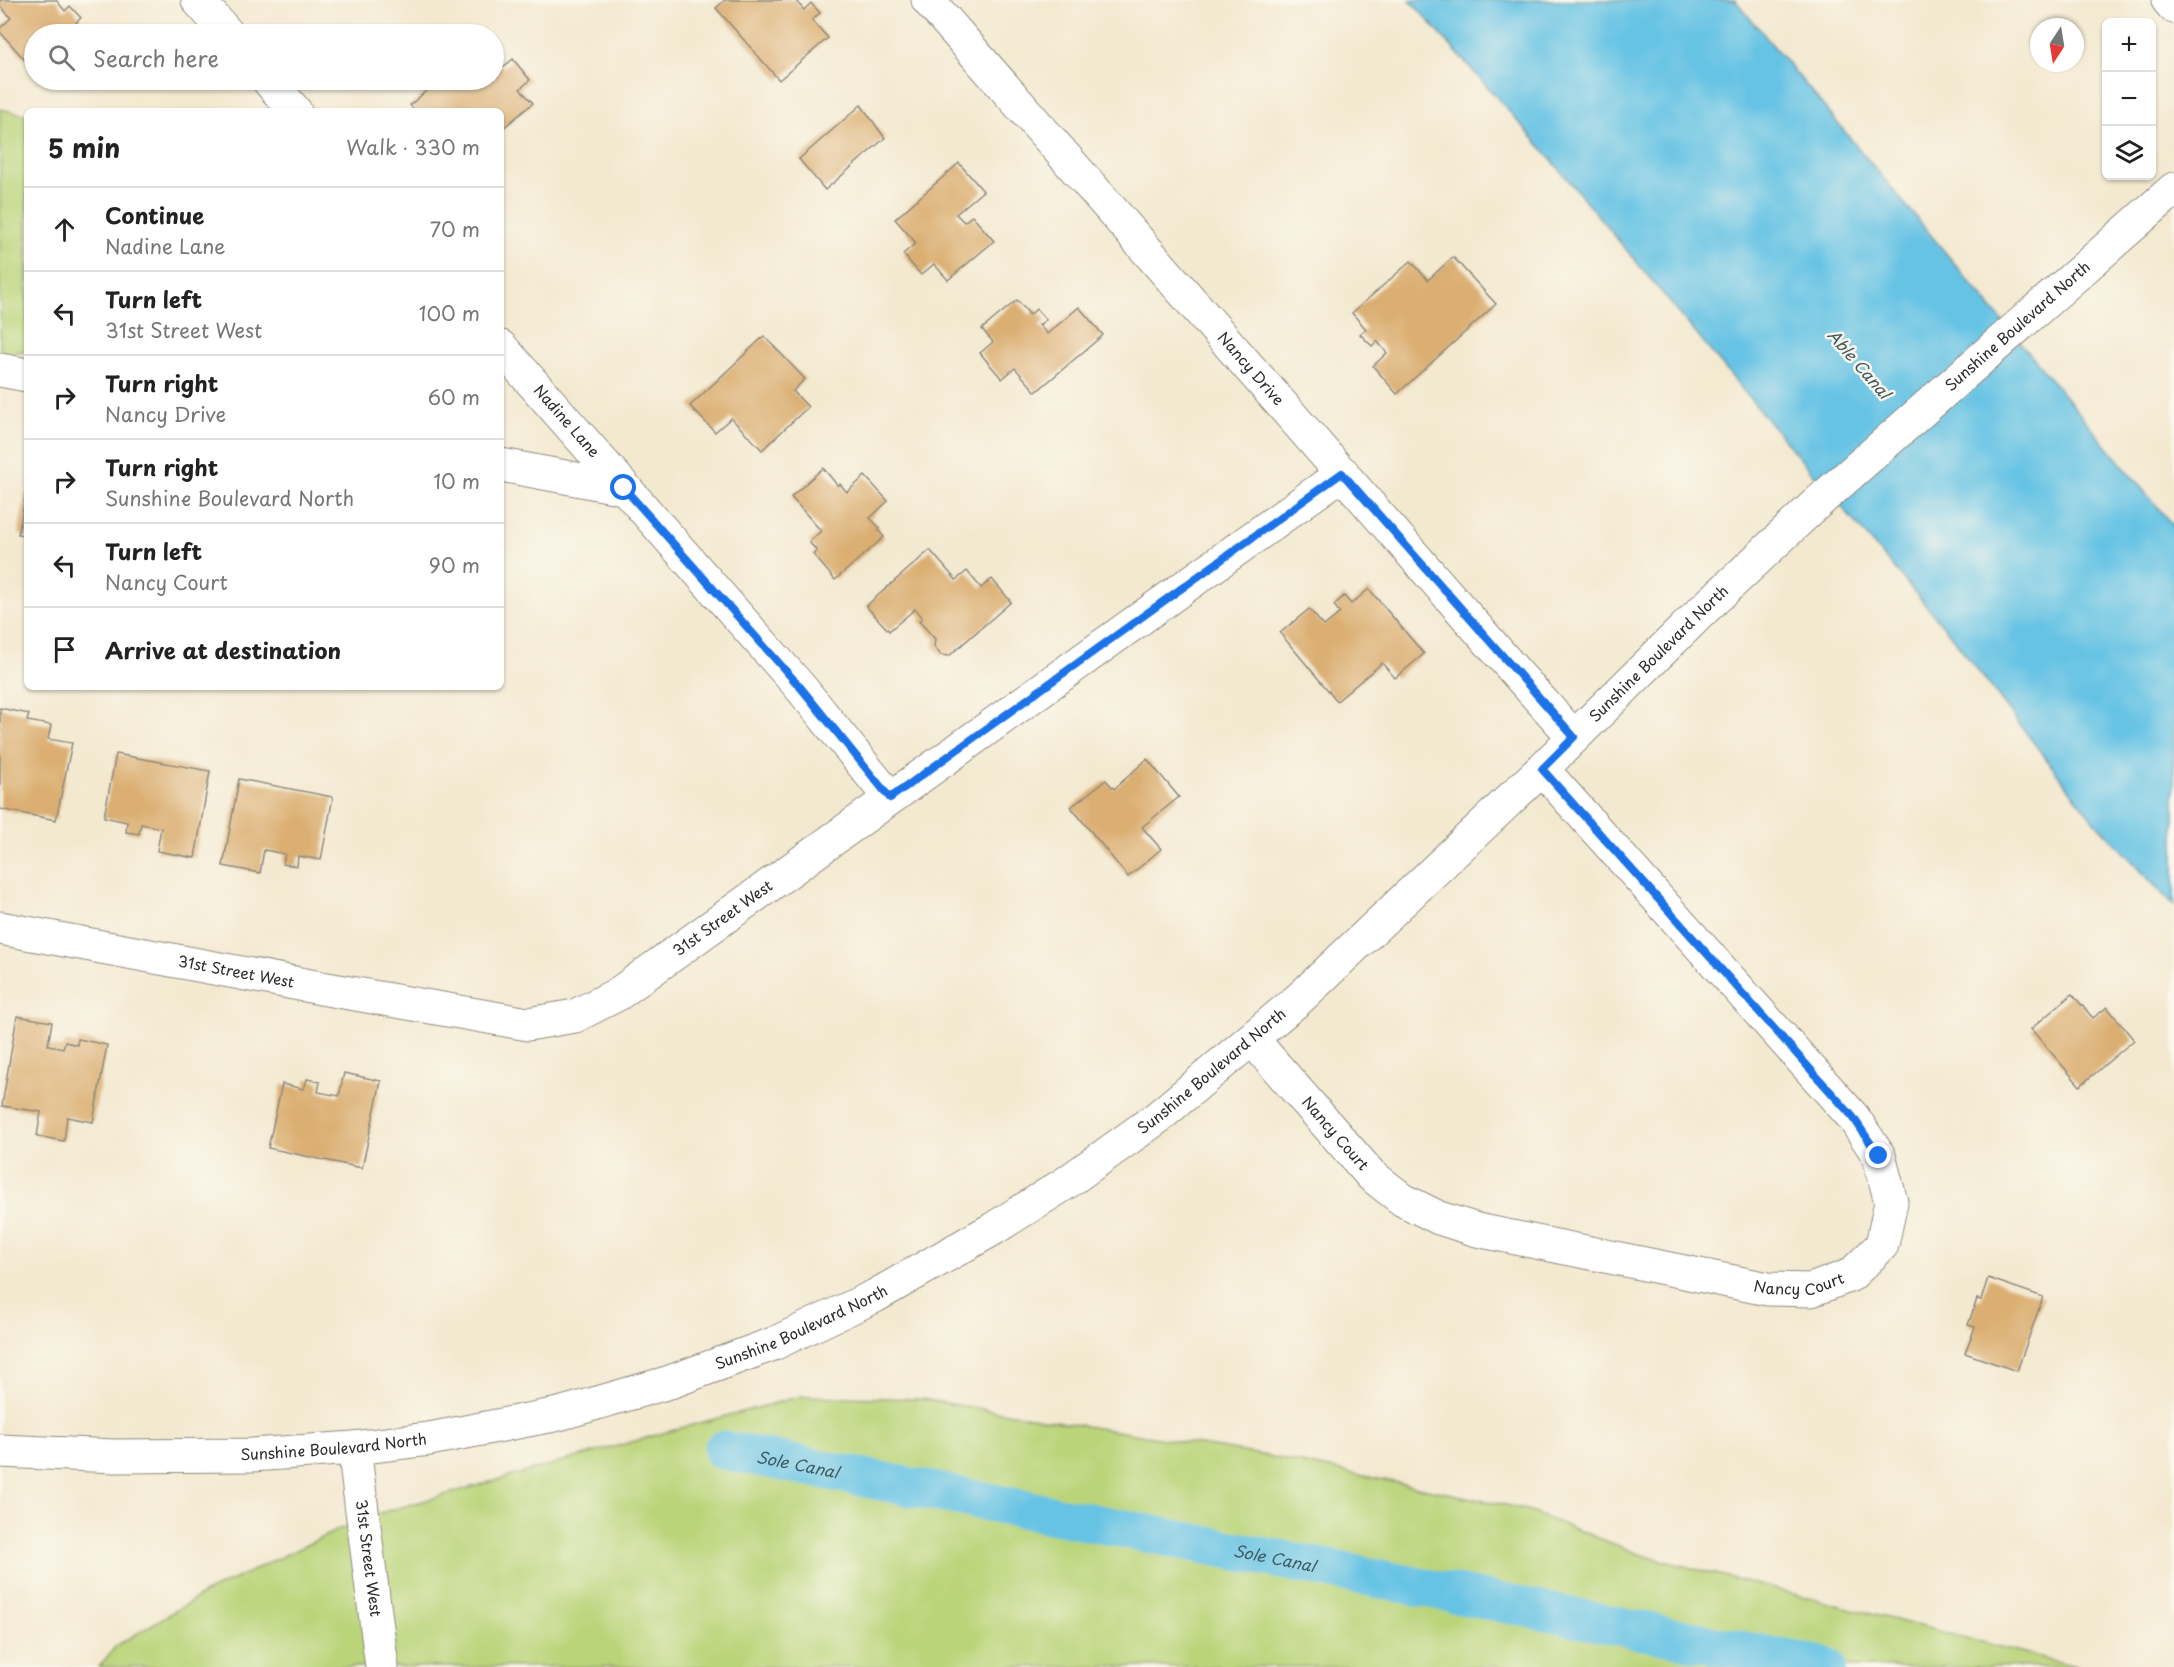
<!DOCTYPE html>
<meta charset="utf-8">
<style>
body{margin:0;font-family:"Playpen Sans",sans-serif;background:#f2f2f2;color:#222}
.controls{position:absolute;right:18px;top:18px;display:grid;overflow:hidden;border-radius:9px;box-shadow:0 2px 4px #0004}
.controls button{width:54px;height:54px;display:grid;place-items:center;padding:0;border:0;border-bottom:2px solid #e0e0e0;background:#fff;color:#222;font:30px sans-serif}
.compass{position:absolute;left:2030px;top:18px;width:54px;height:54px;border-radius:50%;background:#fff;box-shadow:0 2px 4px #0004;rotate:192deg}
.stop{position:absolute;width:18px;height:18px;margin:-14px;border:4px solid #1a73e8;border-radius:50%;background:#fff}
.stop.end{background:#1a73e8;border-color:#fff;box-shadow:0 2px 6px #0008}
.list{margin:0;padding:0;list-style:none}
h2{display:flex;justify-content:space-between;align-items:center;height:78px;margin:0;padding:0 24px;font-size:26px}
h2 small{font-size:20px;font-weight:400;color:#767676}
.list li{display:grid;grid-template-columns:39px 1fr auto;gap:18px;align-items:center;box-sizing:border-box;height:84px;padding:0 24px;border-top:2px solid #e0e0e0}
.list b{display:block;font-size:22px;white-space:nowrap}
.list p{margin:0;font-size:20px;white-space:nowrap;color:#767676}
.list em{font-size:20px;font-style:normal;color:#767676}
.icon{flex:none;width:33px;height:33px;fill:none;stroke:currentColor;stroke-width:2;stroke-linecap:round;stroke-linejoin:round}
.map{position:relative;flex:none;width:2174px;height:1667px;overflow:hidden}
.search{position:absolute;background:#fff;box-shadow:0 2px 4px #0004;left:24px;top:24px;width:480px;height:66px;display:flex;align-items:center;gap:15px;box-sizing:border-box;padding:0 21px;border-radius:33px;color:#767676;font-size:22px}
.panel{position:absolute;background:#fff;box-shadow:0 2px 4px #0004;left:24px;top:108px;width:480px;height:582px;border-radius:9px}
.map>svg:first-child{display:block}
</style>
<div class="map">
<svg width="2174" height="1667" viewBox="0 0 2174 1667">
<rect width="100%" height="100%" fill="#fbf7ec"/>
<filter id="ink" filterUnits="userSpaceOnUse"><feTurbulence type="fractalNoise" baseFrequency=".0167" numOctaves="2"/><feDisplacementMap in="SourceGraphic" scale="12" xChannelSelector="R" yChannelSelector="G"/><feConvolveMatrix kernelMatrix="1 2 1 2 8 2 1 2 1" color-interpolation-filters="sRGB"/></filter>
<filter id="wash" filterUnits="userSpaceOnUse"><feTurbulence type="fractalNoise" baseFrequency=".008" numOctaves="4" result="noise"/><feDisplacementMap in="SourceGraphic" scale="24" xChannelSelector="R" yChannelSelector="G"/><feGaussianBlur stdDeviation="1.35" result="paint"/><feColorMatrix in="noise" values="0 0 0 0 0 0 0 0 0 0 0 0 0 0 0 0 0 1.4 0 .05"/><feComposite in="paint" operator="in"/></filter>
<g filter="url(#wash)">
<rect width="100%" height="100%" fill="#f3e9d0"/>
<!-- green -->
<g fill="#bad479" stroke="#728052" stroke-width="1.5">
<polygon points="0,109 27,115 27,351 0,354"/>
<polygon points="802,1396 922,1399 1267,1456 1520,1508 1645,1556 2079,1667 99,1667 116,1646 205,1593 363,1518 681,1428"/>
</g>
<!-- water -->
<polygon fill="#66c3e4" stroke="#487788" stroke-width="1.5" points="1410,0 1735,0 2174,527 2174,906 2090,816 1946,629 1786,442 1540,146"/>
<g fill="none" stroke-linecap="round" stroke-linejoin="round">
<!-- canal -->
<path stroke="#66c3e4" stroke-width="39" id="s1" d="M723,1450L1827,1667"/>
</g>
<g id="blocks">
<!-- building -->
<g fill="#dbaf72">
<polygon points="0,0 56,0 65,11 70,6 81,18 76,22 87,34 34,34 34,51 25,60 0,32 0,28 11,18 0,6"/>
<polygon points="725,0 795,0 804,10 811,3 820,13 812,20 828,38 779,80 716,8"/>
<polygon points="494,58 502,68 513,59 530,80 520,89 533,103 501,130 501,111 415,111 410,105 439,80 494,80"/>
<polygon points="861,105 885,138 825,190 799,159"/>
<polygon points="959,163 983,191 956,214 964,222 972,216 994,241 948,280 934,264 921,275 903,254 916,243 895,219"/>
<polygon points="1453,257 1496,304 1397,394 1373,366 1387,353 1377,341 1372,346 1360,334 1366,329 1352,313 1411,261 1428,280"/>
<polygon points="1017,300 1030,315 1036,309 1046,320 1039,325 1047,334 1079,307 1103,335 1036,392 1015,368 1002,379 980,353 993,342 982,329"/>
<polygon points="764,336 805,379 793,391 808,407 762,450 731,418 715,432 690,406"/>
<polygon points="823,468 838,486 840,484 847,492 865,476 888,501 870,518 880,528 878,530 884,537 835,580 813,554 817,551 809,542 821,531 791,497"/>
<polygon points="26,493 27,493 27,536 18,534"/>
<polygon points="930,550 956,580 967,571 981,588 992,579 1011,602 949,656 941,655 934,647 935,639 919,621 922,618 915,609 889,631 866,606"/>
<polygon points="1369,589 1424,654 1395,678 1382,663 1337,701 1280,633 1309,609 1324,626 1340,613 1334,605 1344,596 1351,604"/>
<polygon points="0,708 29,714 27,721 51,725 48,739 72,743 56,820 0,809"/>
<polygon points="116,754 210,771 195,858 157,851 161,828 141,824 139,834 126,832 127,822 104,817"/>
<polygon points="1147,759 1179,797 1142,827 1161,849 1128,877 1071,807 1106,780 1114,789"/>
<polygon points="239,779 333,797 321,860 298,856 297,866 283,864 285,854 264,850 260,873 223,866"/>
<polygon points="2072,994 2093,1018 2107,1007 2134,1040 2080,1086 2031,1029"/>
<polygon points="17,1016 52,1022 48,1045 63,1048 65,1042 77,1045 78,1039 107,1045 93,1122 67,1117 64,1141 37,1136 41,1112 2,1106"/>
<polygon points="344,1073 381,1081 362,1168 268,1148 282,1084 304,1089 307,1079 320,1082 318,1092 339,1096"/>
<polygon points="1988,1278 2043,1297 2017,1371 1965,1353 1975,1327 1968,1325 1977,1299 1981,1300"/>
</g>
</g>
</g>
<g filter="url(#ink)">
<use href="#blocks" fill-opacity="0" stroke="#8f8a7e" stroke-width="1.5"/>
<g fill="none" stroke-linecap="round" stroke-linejoin="round">
<defs>
<g id="minor">
<polyline points="198,0 228,34"/>
<path id="s2" d="M928,0L1519,676L1574,737"/>
<polyline points="2168,0 2174,7"/>
<polyline points="268,80 295,111"/>
<path id="s3" d="M501,347L801,688L890,798"/>
<polyline points="0,370 27,375"/>
<polyline points="501,465 624,488"/>
<path id="s4" d="M0,928L321,988L528,1024L575,1016L618,994L1343,473"/>
<path id="s5" d="M1252,1039L1371,1175L1403,1200L1439,1218L1477,1230L1768,1289L1811,1290L1851,1275L1882,1245L1891,1202L1879,1156L1853,1117L1542,769"/>
<path id="s6" d="M354,1448L382,1667"/>
<path id="s7" d="M0,1451L115,1456L252,1455L354,1448L429,1439L559,1414L670,1382L773,1344L875,1296L993,1229L1066,1183L1157,1118L1300,998L1542,769L1701,612L1815,505L2174,189"/>
</g>
</defs>
<!-- minor casing -->
<use href="#minor" stroke="#8f8a7e" stroke-width="35"/>
<!-- minor -->
<use href="#minor" stroke="#fff" stroke-width="33"/>
</g>
</g>
<g fill="none" stroke-linecap="round" stroke-linejoin="round" filter="url(#ink)">
<!-- route -->
<polyline stroke="#1a73e8" stroke-width="8" points="624,488 801,688 890,798 1342,473 1574,737 1542,769 1853,1117 1879,1156"/>
</g>
<g text-anchor="middle" stroke-width="5" stroke-linejoin="round" paint-order="stroke">
<!-- street labels -->
<g font-size="15" fill="#2b2b2b" stroke="#fbf7ec">
<text dy="5" stroke="none"><textPath href="#s7" startOffset="2404">Sunshine Boulevard North</textPath></text>
<text dy="5" stroke="none"><textPath href="#s2" startOffset="490">Nancy Drive</textPath></text>
<text dy="5" stroke="none"><textPath href="#s3" startOffset="99">Nadine Lane</textPath></text>
<text dy="5" stroke="none"><textPath href="#s7" startOffset="1918">Sunshine Boulevard North</textPath></text>
<text dy="5" stroke="none"><textPath href="#s4" startOffset="762">31st Street West</textPath></text>
<text dy="5" stroke="none"><textPath href="#s4" startOffset="240">31st Street West</textPath></text>
<text dy="5" stroke="none"><textPath href="#s7" startOffset="1306">Sunshine Boulevard North</textPath></text>
<text dy="5" stroke="none"><textPath href="#s5" startOffset="126">Nancy Court</textPath></text>
<text dy="5" stroke="none"><textPath href="#s5" startOffset="630">Nancy Court</textPath></text>
<text dy="5" stroke="none"><textPath href="#s7" startOffset="820">Sunshine Boulevard North</textPath></text>
<text dy="5" stroke="none"><textPath href="#s7" startOffset="334">Sunshine Boulevard North</textPath></text>
<text dy="5" stroke="none"><textPath href="#s6" startOffset="111">31st Street West</textPath></text>
</g>
<!-- water labels -->
<g font-size="16" font-style="italic" fill="#3d5962" stroke="#fbf7ec">
<text transform="translate(1859 364) rotate(49)" y="6">Able Canal</text>
<text dy="6" stroke="none"><textPath href="#s1" startOffset="76">Sole Canal</textPath></text>
<text dy="6" stroke="none"><textPath href="#s1" startOffset="562">Sole Canal</textPath></text>
</g>
</g>
</svg>
<div class="controls">
<button>+</button>
<button>−</button>
<button><svg class="icon" aria-label="layers" viewBox="0 0 24 24"><path d="M12 4l9 5-9 5-9-5zM3 14l9 5 9-5"/></svg></button>
</div>
<svg class="compass" viewBox="-18 -18 36 36"><path d="M0-13l5 13h-10z" fill="#e53935"/><path d="M0 13l5-13h-10z" fill="#767676"/></svg>
<div class="stop" style="left:624px;top:488px"></div>
<div class="stop end" style="left:1879px;top:1156px"></div>
<div class="search"><svg class="icon" aria-label="search" viewBox="0 0 24 24"><circle cx="10" cy="10" r="6"/><path d="M15 15l6 6"/></svg>Search here</div>
<section class="panel">
<h2>5 min<small>Walk · 330 m</small></h2>
<ul class="list">
<li><svg class="icon" aria-label="ahead" viewBox="0 0 24 24"><path d="M12 20V5M6 11l6-6 6 6"/></svg><div><b>Continue</b><p>Nadine Lane</p></div><em>70 m</em></li>
<li><svg class="icon" aria-label="left" viewBox="0 0 24 24"><path d="M17 20v-9H6M10 6l-5 5 5 5"/></svg><div><b>Turn left</b><p>31st Street West</p></div><em>100 m</em></li>
<li><svg class="icon" aria-label="right" viewBox="0 0 24 24"><path d="M7 20v-9h11M14 6l5 5-5 5"/></svg><div><b>Turn right</b><p>Nancy Drive</p></div><em>60 m</em></li>
<li><svg class="icon" aria-label="right" viewBox="0 0 24 24"><path d="M7 20v-9h11M14 6l5 5-5 5"/></svg><div><b>Turn right</b><p>Sunshine Boulevard North</p></div><em>10 m</em></li>
<li><svg class="icon" aria-label="left" viewBox="0 0 24 24"><path d="M17 20v-9H6M10 6l-5 5 5 5"/></svg><div><b>Turn left</b><p>Nancy Court</p></div><em>90 m</em></li>
<li><svg class="icon" aria-label="arrive" viewBox="0 0 24 24"><path d="M6 21V4h12l-3 4 3 4H6"/></svg><div><b>Arrive at destination</b></div></li>
</ul>
</section>
</div>
